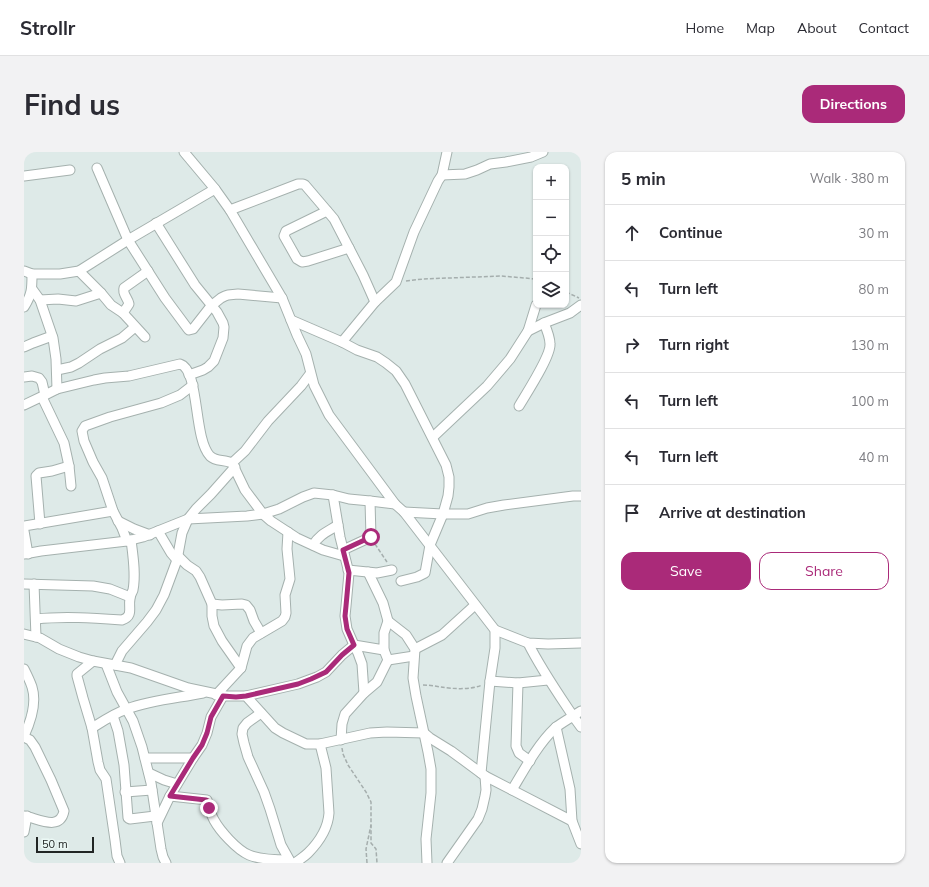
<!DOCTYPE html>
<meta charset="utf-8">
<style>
body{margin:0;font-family:Mulish,sans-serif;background:#f2f2f3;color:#2b2b33}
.controls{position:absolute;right:12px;top:12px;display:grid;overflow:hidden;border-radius:8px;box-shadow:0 1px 3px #0004}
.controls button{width:36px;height:36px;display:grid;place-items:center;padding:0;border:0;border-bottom:1px solid #e1e1e2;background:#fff;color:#2b2b33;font:20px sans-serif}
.scale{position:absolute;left:12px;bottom:10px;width:58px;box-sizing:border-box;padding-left:4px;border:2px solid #212524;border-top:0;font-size:11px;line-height:14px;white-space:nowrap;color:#212524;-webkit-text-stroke:3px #ebf8f5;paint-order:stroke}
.stop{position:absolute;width:12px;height:12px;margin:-9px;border:3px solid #aa2a79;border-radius:50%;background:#fff}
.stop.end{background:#aa2a79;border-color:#fff;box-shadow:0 1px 4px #0008}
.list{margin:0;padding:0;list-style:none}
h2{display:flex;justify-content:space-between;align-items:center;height:52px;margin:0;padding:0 16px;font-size:17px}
h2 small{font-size:13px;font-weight:400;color:#7c7c81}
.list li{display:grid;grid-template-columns:26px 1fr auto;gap:12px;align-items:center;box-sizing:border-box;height:56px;padding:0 16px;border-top:1px solid #e1e1e2}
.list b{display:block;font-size:15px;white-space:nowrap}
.list em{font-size:13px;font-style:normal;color:#7c7c81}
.actions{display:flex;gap:8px;padding:12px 16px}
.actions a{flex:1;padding:9px 0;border:1px solid #aa2a79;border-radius:12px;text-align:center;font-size:14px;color:#aa2a79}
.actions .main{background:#aa2a79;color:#fff}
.icon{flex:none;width:22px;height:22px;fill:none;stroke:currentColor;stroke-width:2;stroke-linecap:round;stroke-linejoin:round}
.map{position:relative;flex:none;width:557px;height:711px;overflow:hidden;border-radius:12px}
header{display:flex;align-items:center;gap:24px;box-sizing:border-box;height:56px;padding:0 20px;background:#fff;border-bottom:1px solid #e1e1e2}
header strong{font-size:19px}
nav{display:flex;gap:22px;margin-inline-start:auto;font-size:14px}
.intro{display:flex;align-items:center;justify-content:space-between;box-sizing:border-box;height:96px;padding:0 24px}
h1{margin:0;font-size:28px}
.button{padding:10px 18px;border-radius:12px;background:#aa2a79;color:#fff;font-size:14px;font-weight:700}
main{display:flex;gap:24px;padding:0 24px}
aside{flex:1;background:#fff;border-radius:12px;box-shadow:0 1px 3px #0004}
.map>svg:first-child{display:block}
</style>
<header>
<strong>Strollr</strong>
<nav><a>Home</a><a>Map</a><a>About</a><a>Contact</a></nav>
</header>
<div class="intro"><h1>Find us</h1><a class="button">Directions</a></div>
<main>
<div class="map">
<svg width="557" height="711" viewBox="0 0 557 711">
<rect width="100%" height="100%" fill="#deeae8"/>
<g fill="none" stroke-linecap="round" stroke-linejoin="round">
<defs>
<g id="street">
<polyline points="160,0 191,37 206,58 258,146 273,183 282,202 290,233 305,263 371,352 380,360 471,478 471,496 466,529 457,621"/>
<polyline points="73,16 104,88 141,146 164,177 165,178 169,177 187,154 197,146 201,144 204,143 214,142 258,146"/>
<polyline points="418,23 441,22 453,18 466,12 482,10 507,5 519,0"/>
<polyline points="0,24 46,18"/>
<polyline points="206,58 274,32 279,32 281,33 310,67 339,123 351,150"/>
<polyline points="303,59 262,79 260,84 273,107 278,110 284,109 325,96"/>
<polyline points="132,71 171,133 193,160 199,171 200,175 199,186 190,209 184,215 179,218 165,223"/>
<polyline points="0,119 8,122 36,122 55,119 104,88 191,37"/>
<polyline points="55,119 77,141 87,153 99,161 121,185"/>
<polyline points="8,137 16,148 29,186 32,207 33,237"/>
<polyline points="16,148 34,147 52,149 77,141"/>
<path d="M0,155C8,142 8,137 8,122"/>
<path d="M99,161L105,152C104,146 98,142 100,136L124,119"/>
<polyline points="267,168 318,190 333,198 353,205 362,211 372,219 381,232 422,313 425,325 425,335 424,344 419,362 406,393 401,421 393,425 377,429"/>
<polyline points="504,179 520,171 546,161 557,153"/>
<polyline points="318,190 351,150 372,130 390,80 414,29 418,23 423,0"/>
<polyline points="0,195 9,191 28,184"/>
<polyline points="33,218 47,215 55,211 76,197 98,186 111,175"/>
<path d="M0,225L8,224L15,226L18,230L21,243L33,237L70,228L81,226L105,224L156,212C176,218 169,286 186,304C192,310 200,307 208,311L221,338L239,362L247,369L273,386L299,398L320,404"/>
<polyline points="18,245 40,291 45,314 47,334"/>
<polyline points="0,253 21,243"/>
<path d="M495,254C502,242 527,204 526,192C526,185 523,178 520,171"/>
<polyline points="409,285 463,234 486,207 504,179 512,153"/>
<polyline points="208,311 221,299 244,269 277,234 286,222"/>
<polyline points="309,343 316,385 325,421 322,454 321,464 323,477 330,493 334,501 338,512 340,541"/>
<polyline points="380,360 419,362 444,362 463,356 480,353 549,344 557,344"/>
<polyline points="94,369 110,377 126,383"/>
<polyline points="16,372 12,324 15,321 28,319 45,314"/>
<polyline points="0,374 89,359"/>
<polyline points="0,379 4,402"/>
<polyline points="134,379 147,401 153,408"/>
<polyline points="103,389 98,376 89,359 78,326 69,310 60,289 58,279 61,274 86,265 137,251 156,243 169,233"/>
<path d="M289,393C296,382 303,380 314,373"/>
<polyline points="319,398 347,385 346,349"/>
<polyline points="0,402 17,399 103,389 119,385 164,367 223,364 239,362 255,357 279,345 290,341 309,343 325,347 346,349 371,352"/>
<polyline points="154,404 163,413 172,419 176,425 188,452 188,464 190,474 198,489 217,516"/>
<polyline points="324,418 353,421 368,418"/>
<polyline points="0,432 69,434 86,437 106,445"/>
<polyline points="10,432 12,485"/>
<polyline points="188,452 198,453 218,452 222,453 226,458 230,469 237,481"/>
<path d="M12,467C40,464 69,466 98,468C110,464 104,455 106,447C106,443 108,441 109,438C112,422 109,404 107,388"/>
<polyline points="364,469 382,483 391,497 389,526 392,544 404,600 407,617 407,641 402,687 403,711"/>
<polyline points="471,478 504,491 524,492 557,491"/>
<polyline points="0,482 16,486 35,497 55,505 69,509 107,516 164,536 202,544 222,544 251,576 259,581 282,592 296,592 346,581 363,580 400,581 406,586 427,599 461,624 548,669"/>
<polyline points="391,497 418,483 451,453"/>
<polyline points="364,508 390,504"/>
<polyline points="82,512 93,540 109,569 118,595 127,631 137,697 139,705 142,711"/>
<polyline points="91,513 98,499 123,470 132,458 140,443 153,408 158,381 164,367 172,357 187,342 211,315"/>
<path d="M0,517C3,523 6,529 8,535C13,551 7,569 0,584"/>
<polyline points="466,529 494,531 524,528"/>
<polyline points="494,531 492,594 495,601 506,609"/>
<polyline points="192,543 217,516 223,494 229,486 258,469 261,465 262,461 261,443 266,427 263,397 264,380"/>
<polyline points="222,544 274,532 293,525 302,520 318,503 330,493 360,498 360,481 364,469 359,451 344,420"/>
<polyline points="557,559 549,564 557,575"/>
<polyline points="237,561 223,571 219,576 218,582 220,591 224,605 240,640 246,657 257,693 267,711"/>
<polyline points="89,564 94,579 100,613 104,666 106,667 131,664"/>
<polyline points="532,575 546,637 548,669 557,692"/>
<polyline points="68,576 59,546 53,524 53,522 69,509"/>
<path d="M0,585L6,588L11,595L27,628L40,659C36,680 13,666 0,664"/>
<polyline points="317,588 318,572 321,562 340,541 353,530 364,508 360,498"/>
<polyline points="121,606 169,606"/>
<polyline points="125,621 140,628 153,632"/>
<path d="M488,638C500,618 514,592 531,576C536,572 543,568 549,564C533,540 517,517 504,491"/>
<polyline points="101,640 128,638"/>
<path d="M146,644L183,648C184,650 184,653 185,656C186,660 188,664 190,668C196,679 213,698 225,703C237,708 253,708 265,708"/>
<polyline points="133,671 146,644 169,606 178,593 183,581 187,565 199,544"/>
<polyline points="0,680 3,664"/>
<path d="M96,711L93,704L91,688L82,627L76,618L74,610L68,576C79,569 91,561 103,557C127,548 154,546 179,541"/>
<path d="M271,711C276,707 280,705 284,701C295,690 304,676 305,661L302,616L296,592"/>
<polyline points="423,711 454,667 458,657 461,644 462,638 461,624"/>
</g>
</defs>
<!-- street casing -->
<use href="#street" stroke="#a5b1ae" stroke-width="11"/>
<!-- path -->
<g stroke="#a5aead" stroke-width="1.5" stroke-dasharray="4 2" stroke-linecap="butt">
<polyline points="382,129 399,127 477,124 512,127"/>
<polyline points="542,140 555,146"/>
<polyline points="351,392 363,410"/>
<path d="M399,533C405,533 411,534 417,535C429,537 447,538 458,533"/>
<polyline points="318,596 319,602 324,613 342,640 347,650 347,691 352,697 353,711"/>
<polyline points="343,711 342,697 347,673"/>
</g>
<!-- street -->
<use href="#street" stroke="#fff" stroke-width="9"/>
</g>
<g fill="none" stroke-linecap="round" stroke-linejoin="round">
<!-- route -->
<polyline stroke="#aa2a79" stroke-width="5" points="185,656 184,649 182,648 146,644 169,606 178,593 183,581 187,565 199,544 212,545 222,544 274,532 287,527 302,520 318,503 330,493 323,477 321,464 322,454 325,421 319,398 347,385"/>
</g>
</svg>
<div class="controls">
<button>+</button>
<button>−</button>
<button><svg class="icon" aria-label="locate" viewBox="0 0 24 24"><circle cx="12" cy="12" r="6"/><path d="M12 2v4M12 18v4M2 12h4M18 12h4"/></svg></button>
<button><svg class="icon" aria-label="layers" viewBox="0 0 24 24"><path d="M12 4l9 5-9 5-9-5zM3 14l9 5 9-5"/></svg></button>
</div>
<div class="scale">50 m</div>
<div class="stop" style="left:347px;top:385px"></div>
<div class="stop end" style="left:185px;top:656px"></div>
</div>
<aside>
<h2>5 min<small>Walk · 380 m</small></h2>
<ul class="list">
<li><svg class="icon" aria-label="ahead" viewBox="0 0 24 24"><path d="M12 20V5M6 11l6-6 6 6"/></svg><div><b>Continue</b></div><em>30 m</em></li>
<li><svg class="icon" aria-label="left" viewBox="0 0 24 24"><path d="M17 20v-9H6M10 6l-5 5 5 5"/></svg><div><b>Turn left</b></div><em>80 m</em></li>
<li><svg class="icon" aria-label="right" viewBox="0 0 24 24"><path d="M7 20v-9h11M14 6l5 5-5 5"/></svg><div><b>Turn right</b></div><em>130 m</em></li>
<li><svg class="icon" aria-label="left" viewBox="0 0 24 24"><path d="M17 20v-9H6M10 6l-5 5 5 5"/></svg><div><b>Turn left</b></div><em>100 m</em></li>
<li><svg class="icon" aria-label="left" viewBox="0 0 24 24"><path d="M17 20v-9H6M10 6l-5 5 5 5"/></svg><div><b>Turn left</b></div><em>40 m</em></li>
<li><svg class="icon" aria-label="arrive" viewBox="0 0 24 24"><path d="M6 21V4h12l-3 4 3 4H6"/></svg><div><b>Arrive at destination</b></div></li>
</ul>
<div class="actions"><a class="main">Save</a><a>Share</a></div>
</aside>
</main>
